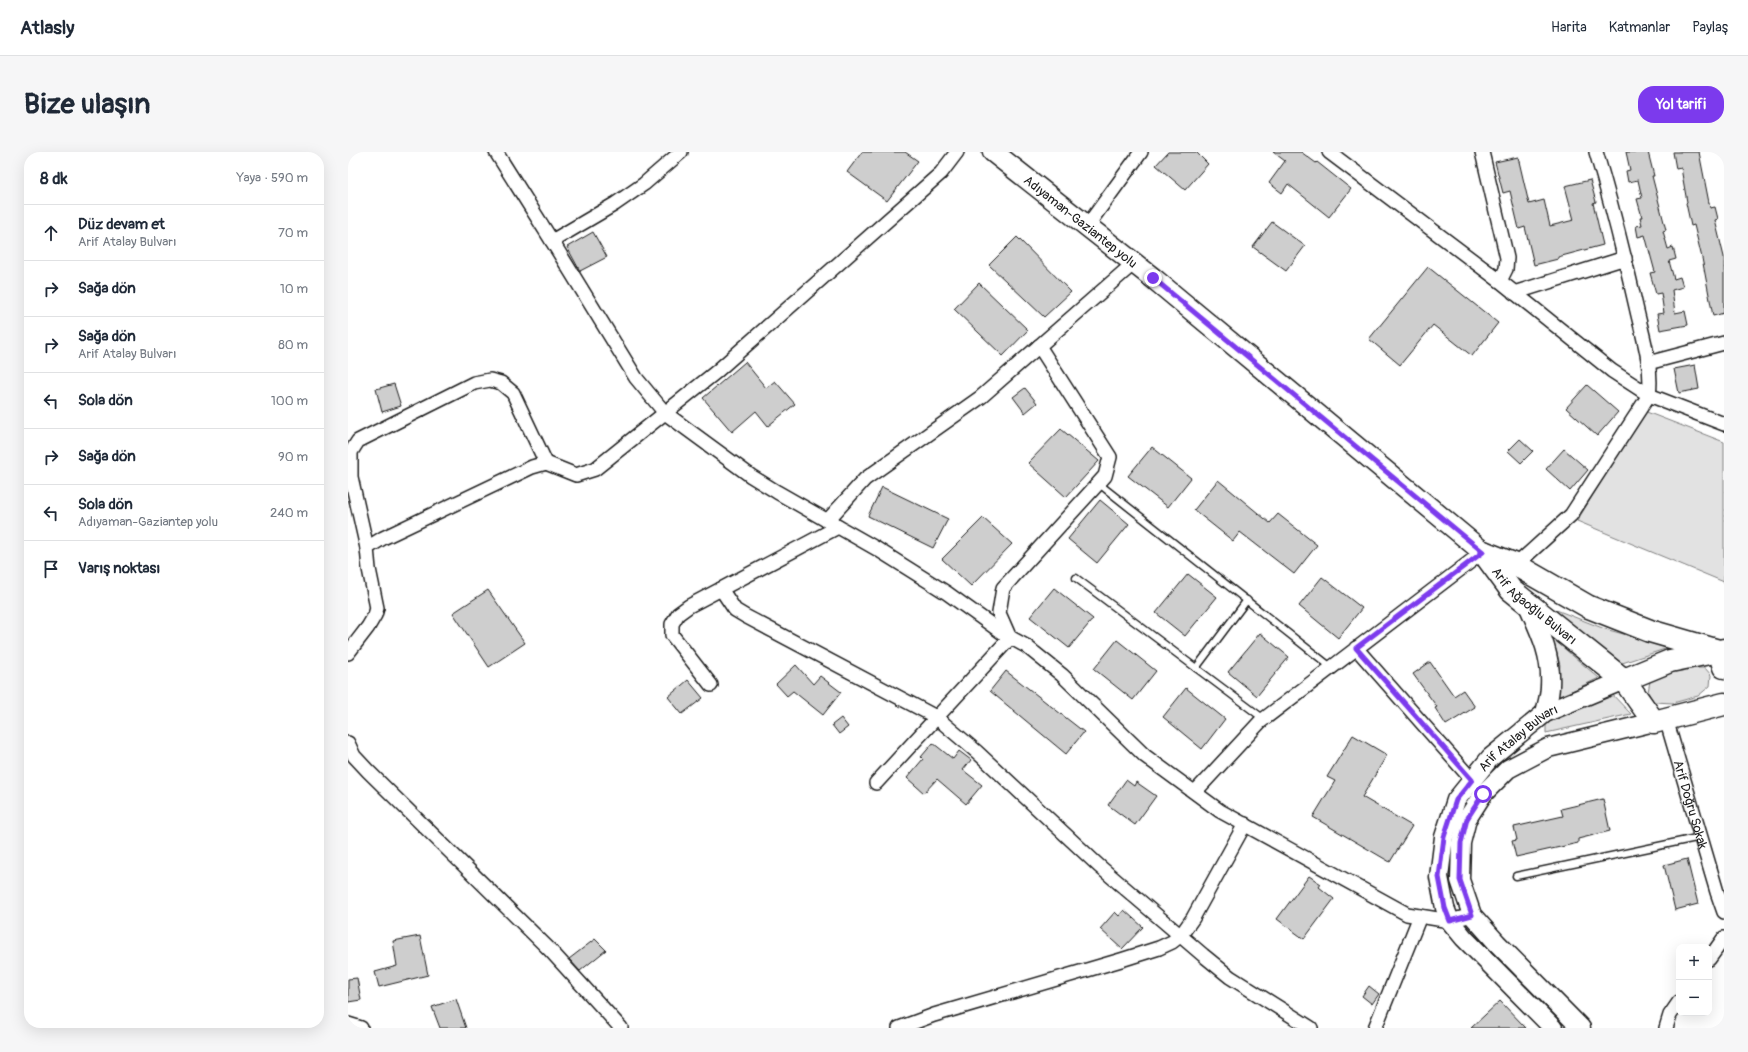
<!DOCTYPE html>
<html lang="tr">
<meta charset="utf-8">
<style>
body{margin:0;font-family:Pangolin,sans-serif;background:#f6f6f7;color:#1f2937}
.controls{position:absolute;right:12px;bottom:12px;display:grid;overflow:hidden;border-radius:8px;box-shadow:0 4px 16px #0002}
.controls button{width:36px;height:36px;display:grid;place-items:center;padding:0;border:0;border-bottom:1px solid #e0e1e3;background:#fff;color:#1f2937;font:20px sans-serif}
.stop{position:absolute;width:12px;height:12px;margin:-9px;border:3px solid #7c3aed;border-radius:50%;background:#fff}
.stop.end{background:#7c3aed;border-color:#fff;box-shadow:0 1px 4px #0008}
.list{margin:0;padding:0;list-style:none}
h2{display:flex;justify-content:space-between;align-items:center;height:52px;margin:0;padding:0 16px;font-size:17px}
h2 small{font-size:13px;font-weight:400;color:#747a83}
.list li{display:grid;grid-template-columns:26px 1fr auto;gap:12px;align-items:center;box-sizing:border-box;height:56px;padding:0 16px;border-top:1px solid #e0e1e3}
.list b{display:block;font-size:15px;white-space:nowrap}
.list p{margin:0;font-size:13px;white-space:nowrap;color:#747a83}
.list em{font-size:13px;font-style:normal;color:#747a83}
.icon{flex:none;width:22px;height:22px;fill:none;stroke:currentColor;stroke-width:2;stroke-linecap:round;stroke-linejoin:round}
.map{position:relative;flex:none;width:1376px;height:876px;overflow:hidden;border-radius:16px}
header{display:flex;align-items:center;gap:24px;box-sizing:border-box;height:56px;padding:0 20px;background:#fff;border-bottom:1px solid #e0e1e3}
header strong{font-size:19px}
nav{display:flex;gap:22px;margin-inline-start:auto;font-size:14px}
.intro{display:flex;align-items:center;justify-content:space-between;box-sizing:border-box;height:96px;padding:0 24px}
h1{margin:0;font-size:28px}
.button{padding:10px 18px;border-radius:16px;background:#7c3aed;color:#fff;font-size:14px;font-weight:700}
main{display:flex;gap:24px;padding:0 24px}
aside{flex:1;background:#fff;border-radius:16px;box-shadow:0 4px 16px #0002}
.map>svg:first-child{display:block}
</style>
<header>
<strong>Atlasly</strong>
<nav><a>Harita</a><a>Katmanlar</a><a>Paylaş</a></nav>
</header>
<div class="intro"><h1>Bize ulaşın</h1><a class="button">Yol tarifi</a></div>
<main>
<aside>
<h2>8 dk<small>Yaya · 590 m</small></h2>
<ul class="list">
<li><svg class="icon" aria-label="ahead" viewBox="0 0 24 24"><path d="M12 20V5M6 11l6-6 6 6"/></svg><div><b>Düz devam et</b><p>Arif Atalay Bulvarı</p></div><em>70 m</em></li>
<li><svg class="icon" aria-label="right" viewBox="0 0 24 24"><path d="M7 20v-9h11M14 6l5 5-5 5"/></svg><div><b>Sağa dön</b></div><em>10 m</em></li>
<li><svg class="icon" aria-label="right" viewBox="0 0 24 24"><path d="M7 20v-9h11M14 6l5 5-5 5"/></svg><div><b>Sağa dön</b><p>Arif Atalay Bulvarı</p></div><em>80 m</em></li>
<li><svg class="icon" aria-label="left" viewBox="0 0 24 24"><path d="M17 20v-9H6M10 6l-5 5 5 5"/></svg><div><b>Sola dön</b></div><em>100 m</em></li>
<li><svg class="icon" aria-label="right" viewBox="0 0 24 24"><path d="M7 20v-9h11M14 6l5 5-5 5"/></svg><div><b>Sağa dön</b></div><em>90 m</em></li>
<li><svg class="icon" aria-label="left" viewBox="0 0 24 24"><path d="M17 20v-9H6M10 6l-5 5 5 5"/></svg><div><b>Sola dön</b><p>Adıyaman-Gaziantep yolu</p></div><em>240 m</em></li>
<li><svg class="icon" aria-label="arrive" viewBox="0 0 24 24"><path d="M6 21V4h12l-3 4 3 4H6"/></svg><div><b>Varış noktası</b></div></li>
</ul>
</aside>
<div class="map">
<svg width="1376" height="876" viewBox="0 0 1376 876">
<rect width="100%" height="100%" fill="#fff"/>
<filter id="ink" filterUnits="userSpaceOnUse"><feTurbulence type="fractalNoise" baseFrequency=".025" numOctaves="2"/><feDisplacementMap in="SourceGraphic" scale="8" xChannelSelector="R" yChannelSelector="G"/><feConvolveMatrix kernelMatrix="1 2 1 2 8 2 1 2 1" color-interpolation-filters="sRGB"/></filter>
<g filter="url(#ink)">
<!-- green -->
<g fill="#e2e2e2" stroke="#7f7f7f">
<polygon points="1296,259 1376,290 1376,430 1229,369"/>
<polygon points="1193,452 1257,477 1323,495 1265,514"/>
<polygon points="1205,487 1251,526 1209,546 1212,513"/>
<polygon points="1349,516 1357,516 1363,523 1362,534 1350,544 1325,551 1306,550 1300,540 1302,529 1321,520"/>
<polygon points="1260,538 1283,562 1198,581 1198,569"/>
</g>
<!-- building -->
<g fill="#cecece" stroke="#1c1c1c">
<polygon points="514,0 557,0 570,9 539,49 499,20"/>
<polygon points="820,0 848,0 860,12 837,38 808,13"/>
<polygon points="925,0 953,0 968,11 969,10 1003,37 981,65 940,32 934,41 921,31 937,9"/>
<polygon points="1278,0 1300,0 1306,24 1304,24 1318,78 1315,79 1320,97 1325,95 1328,107 1321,109 1326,127 1332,125 1335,135 1324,138 1327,161 1337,159 1340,173 1312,178 1309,162 1316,161 1313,141 1308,142 1302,121 1307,120 1297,83 1290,85 1288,74 1294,73 1292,65 1294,65 1289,47 1294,46 1290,28 1280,30 1278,19 1282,18"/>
<polygon points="1325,0 1351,0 1362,56 1367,55 1370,67 1367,68 1376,105 1376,161 1365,164 1354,106 1346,73 1343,74 1338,51 1339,50 1333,16 1328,17"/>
<polygon points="1170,5 1181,52 1196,48 1202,74 1226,68 1217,34 1242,28 1248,50 1245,51 1255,93 1210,105 1210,107 1186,113 1177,75 1171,77 1162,39 1155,41 1147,10"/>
<polygon points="924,70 957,94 938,119 905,95"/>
<polygon points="245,80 259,105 232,119 219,95"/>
<polygon points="669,85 723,140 696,165 641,113"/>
<polygon points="1080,115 1150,171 1124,204 1085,173 1052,213 1021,187"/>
<polygon points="631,131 680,178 655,204 606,157"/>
<polygon points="397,210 418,236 427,229 447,252 420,274 408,259 384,280 355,246"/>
<polygon points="1347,213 1351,237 1331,241 1326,217"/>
<polygon points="46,232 53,254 34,260 28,237"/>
<polygon points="1239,233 1270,260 1249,284 1218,256"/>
<polygon points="677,236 689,251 677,261 665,245"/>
<polygon points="713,277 751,309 718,345 680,311"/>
<polygon points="1172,287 1185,299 1173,311 1160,299"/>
<polygon points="804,295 843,326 820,355 780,324"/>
<polygon points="1216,297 1240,318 1222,339 1198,317"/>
<polygon points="870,328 922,371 930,362 969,393 946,422 892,380 885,389 846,358"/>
<polygon points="534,335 600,367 585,396 520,364"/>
<polygon points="752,348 781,372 749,411 720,387"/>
<polygon points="635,366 664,392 623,434 594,407"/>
<polygon points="840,422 869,445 837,484 808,461"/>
<polygon points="974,425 1014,456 990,486 951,454"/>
<polygon points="706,436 745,467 721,496 682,465"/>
<polygon points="140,438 177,491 141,515 105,461"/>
<polygon points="912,481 941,505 909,544 880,520"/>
<polygon points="769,488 808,519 785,548 746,517"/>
<polygon points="1082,510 1106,544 1115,538 1127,555 1098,573 1087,556 1089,555 1065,522"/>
<polygon points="448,513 465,532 472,524 493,540 475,563 445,539 439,544 428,532"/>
<polygon points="658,519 736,580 718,602 642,539"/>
<polygon points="340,528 355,546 334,562 320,545"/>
<polygon points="838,536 877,567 854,597 815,565"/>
<polygon points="493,566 500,575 491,582 484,573"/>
<polygon points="1005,583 1039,603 1014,645 1064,674 1042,710 965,665 987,629 979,625"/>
<polygon points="585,591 605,607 611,599 623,608 615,618 634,633 618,652 589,627 576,641 559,626 575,607 573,605"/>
<polygon points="778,628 786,634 788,630 808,644 787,673 760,653"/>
<polygon points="1255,647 1262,679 1230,687 1230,691 1168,705 1164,689 1169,688 1166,675 1215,664 1213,657"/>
<polygon points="1339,707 1350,752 1327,758 1316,713"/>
<polygon points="961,724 973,732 971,735 986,747 956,787 929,767"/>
<polygon points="776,758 795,775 774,797 752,777 767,760 771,764"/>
<polygon points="72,784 80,823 31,835 27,820 49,814 45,789"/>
<polygon points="247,787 258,798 232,819 221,807"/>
<polygon points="9,826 13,848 0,850 0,827"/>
<polygon points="1021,834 1031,842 1024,852 1014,844"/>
<polygon points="108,847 118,876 92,876 84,855"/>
<polygon points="1152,849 1178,876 1123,876"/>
</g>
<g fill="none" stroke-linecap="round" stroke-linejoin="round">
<defs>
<g id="lane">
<polyline points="750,331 983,515"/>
<polyline points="728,426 916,567"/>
<polyline points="848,516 899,448"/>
<polyline points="1168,724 1353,685"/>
</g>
<g id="street">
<polyline points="148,0 204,89 288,226 317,261 403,324 429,340 529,397 599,441 656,482 678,494 714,523 797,604 872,659 1059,762 1102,769 1124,763"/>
<polyline points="981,0 1152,129 1264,219 1301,243 1376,272"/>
<polyline points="1134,0 1159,106 1158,117 1152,129"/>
<polyline points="739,74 793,0"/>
<polyline points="204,89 267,52 296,32 333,0"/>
<polyline points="1166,141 1277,106"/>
<polyline points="1300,211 1376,191"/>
<polyline points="479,369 517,327 633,245 786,111"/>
<polyline points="19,396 3,325 3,300 10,289 126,231 142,228 153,231 165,241 198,311"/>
<path d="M1168,413L1223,363L1301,243C1305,216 1295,185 1289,159C1277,106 1264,53 1248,0"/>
<polyline points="373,437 387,458 397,464 588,565 629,600 751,714 855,803 882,825 963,876"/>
<polyline points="1008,496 1124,628"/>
<polyline points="0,501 20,475 27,463 29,456 21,417 19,396 35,386 184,315 198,311 228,323 247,317 368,220 593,21 609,0"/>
<polyline points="363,533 324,483 324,472 330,462 341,454 490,375"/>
<path id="s1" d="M1318,567L1369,740L1376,760"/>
<polyline points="0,591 6,604 20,619 202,798 273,876"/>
<polyline points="528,631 662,486 651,461 655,436 757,324 762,305 691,194"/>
<polyline points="847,640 912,570 1135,400"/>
<polyline points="1361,807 1376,786"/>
<polyline points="0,872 13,876"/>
<polyline points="551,876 586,863 773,808 811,796 824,790 833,783 845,766 897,672"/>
<polyline points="1027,876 1072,764"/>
<polyline points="1318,876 1322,863 1331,850"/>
</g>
<g id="secondary">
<path d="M1179,451C1191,478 1204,503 1202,534C1202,543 1199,552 1197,561"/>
<path id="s2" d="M1205,876L1116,786L1102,769L1097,756L1091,725L1096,685L1108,648L1142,606L1197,561L1276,528"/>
<polyline points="1233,876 1149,791 1124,763 1112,728 1113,691 1119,667 1135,642 1160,617 1200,596 1306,570"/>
</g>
<g id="primary">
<path id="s3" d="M645,0L805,126L1135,400"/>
</g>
<g id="highway">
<path id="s4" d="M1135,400L1163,438L1276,528L1306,570L1376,552"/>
<polyline points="1135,400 1168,413 1241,455 1302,479 1371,499 1376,498"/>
<polyline points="1276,528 1322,509 1371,499 1376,515"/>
</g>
</defs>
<!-- lane casing -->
<use href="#lane" stroke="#1c1c1c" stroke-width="9"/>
<!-- street casing -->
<use href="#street" stroke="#1c1c1c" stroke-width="16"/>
<!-- secondary casing -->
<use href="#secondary" stroke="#1c1c1c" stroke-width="21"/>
<!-- primary casing -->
<use href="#primary" stroke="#1c1c1c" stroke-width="23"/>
<!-- highway casing -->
<use href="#highway" stroke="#1c1c1c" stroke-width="25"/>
<!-- lane -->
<use href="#lane" stroke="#fff" stroke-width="6"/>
<!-- street -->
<use href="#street" stroke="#fff" stroke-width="13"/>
<!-- secondary -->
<use href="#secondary" stroke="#fff" stroke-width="18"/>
<!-- primary -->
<use href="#primary" stroke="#fff" stroke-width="20"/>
<!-- highway -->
<use href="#highway" stroke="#fff" stroke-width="22"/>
</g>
</g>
<g fill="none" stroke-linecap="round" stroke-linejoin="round" filter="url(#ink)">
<!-- route -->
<polyline stroke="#7c3aed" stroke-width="5" points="805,126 1135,400 1008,496 1124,628 1108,648 1096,685 1091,725 1097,756 1102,769 1124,763 1112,728 1113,691 1119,667 1135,642"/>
</g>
<g text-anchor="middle" stroke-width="3" stroke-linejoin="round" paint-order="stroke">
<!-- street labels -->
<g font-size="13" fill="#1c1c1c" stroke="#fff">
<text dy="5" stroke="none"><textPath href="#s3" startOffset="112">Adıyaman-Gaziantep yolu</textPath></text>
<text dy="5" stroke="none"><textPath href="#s4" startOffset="75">Arif Ağaoğlu Bulvarı</textPath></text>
<text dy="5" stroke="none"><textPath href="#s2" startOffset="362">Arif Atalay Bulvarı</textPath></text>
<text dy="5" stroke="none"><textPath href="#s1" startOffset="89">Arif Doğru Sokak</textPath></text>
</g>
</g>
</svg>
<div class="controls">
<button>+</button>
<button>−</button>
</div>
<div class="stop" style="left:1135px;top:642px"></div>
<div class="stop end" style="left:805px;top:126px"></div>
</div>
</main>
